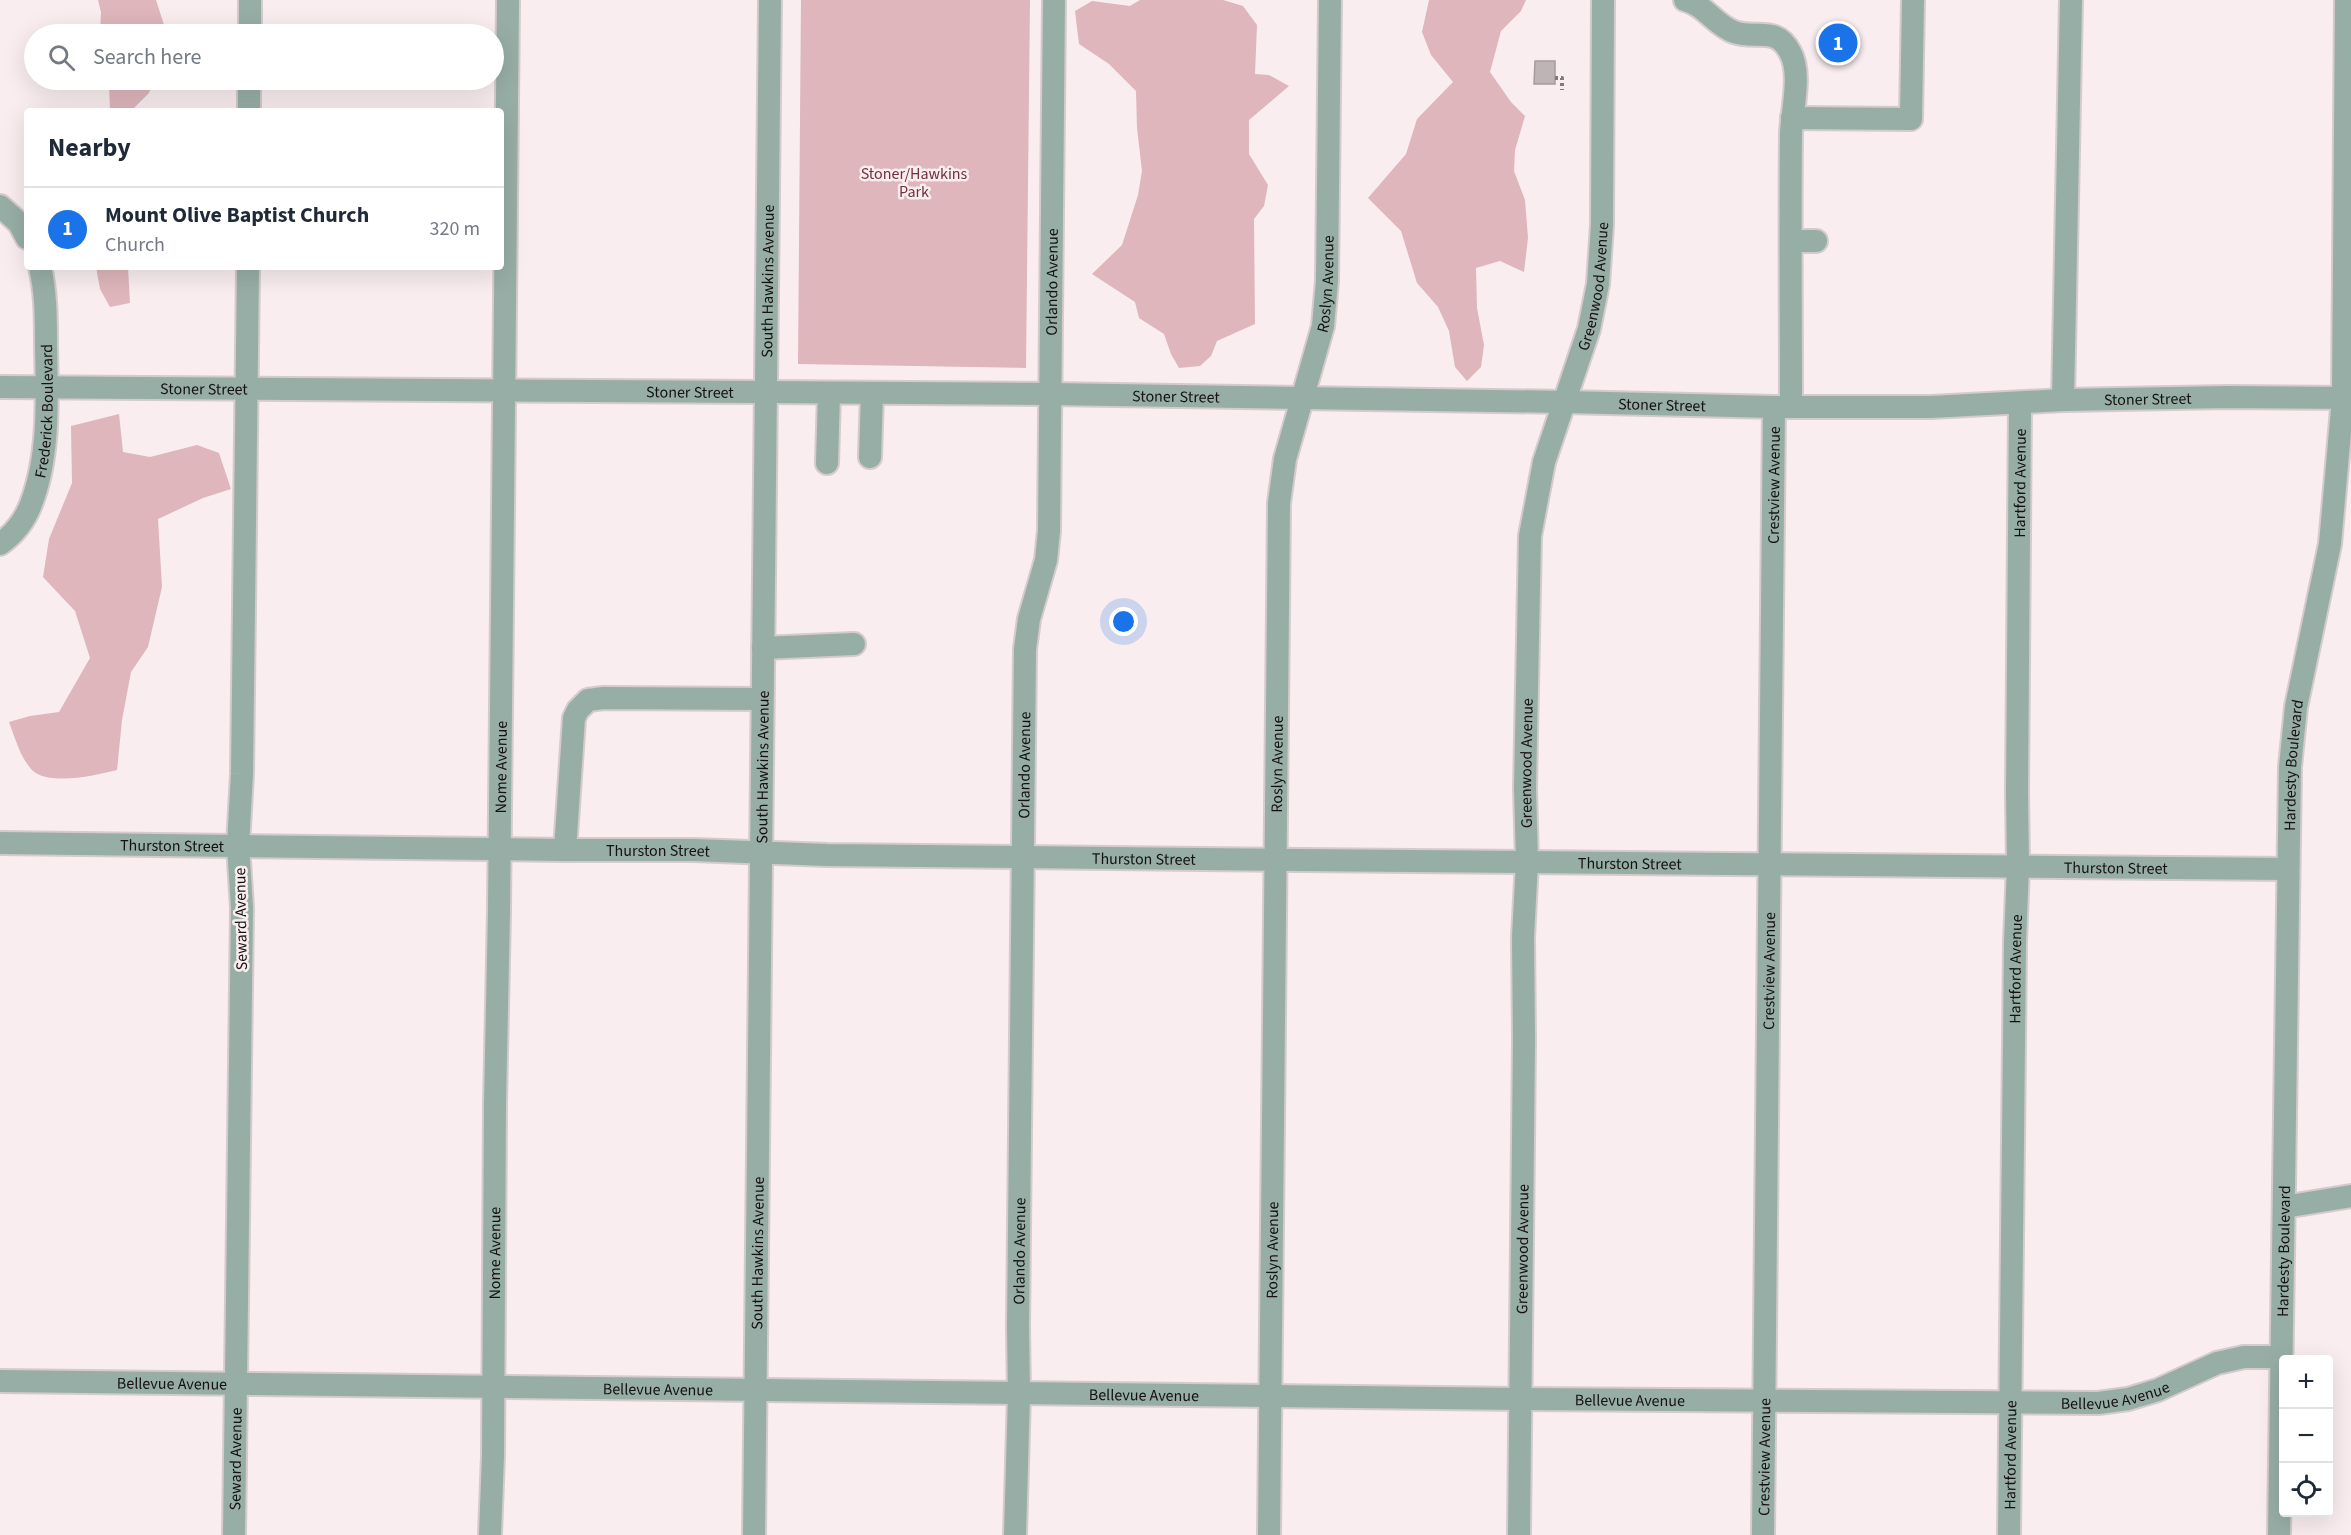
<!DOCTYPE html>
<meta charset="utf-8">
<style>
body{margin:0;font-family:"Source Sans 3",sans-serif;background:#f2f2f3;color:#1f2937}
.controls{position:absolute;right:18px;bottom:18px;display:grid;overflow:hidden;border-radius:6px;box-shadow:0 6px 24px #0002}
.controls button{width:54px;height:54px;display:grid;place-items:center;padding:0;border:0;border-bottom:2px solid #e0e1e3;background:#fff;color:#1f2937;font:30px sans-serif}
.you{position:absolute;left:1124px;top:622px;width:21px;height:21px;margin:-15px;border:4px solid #fff;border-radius:50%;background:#1a73e8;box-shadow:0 0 0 9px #1a73e833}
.badge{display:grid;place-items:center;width:39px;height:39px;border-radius:50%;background:#1a73e8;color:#fff;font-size:20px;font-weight:700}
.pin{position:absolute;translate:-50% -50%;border:3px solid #fff;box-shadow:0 2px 6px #0006}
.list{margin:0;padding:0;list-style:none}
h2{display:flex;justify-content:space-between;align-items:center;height:78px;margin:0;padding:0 24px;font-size:26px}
h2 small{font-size:20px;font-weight:400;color:#747a83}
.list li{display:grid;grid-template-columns:39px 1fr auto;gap:18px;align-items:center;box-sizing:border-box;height:84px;padding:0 24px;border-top:2px solid #e0e1e3}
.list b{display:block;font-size:22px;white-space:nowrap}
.list p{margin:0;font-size:20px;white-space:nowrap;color:#747a83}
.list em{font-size:20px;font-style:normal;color:#747a83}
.icon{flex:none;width:33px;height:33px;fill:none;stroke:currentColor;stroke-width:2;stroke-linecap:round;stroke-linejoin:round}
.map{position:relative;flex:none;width:2351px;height:1535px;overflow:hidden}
.search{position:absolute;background:#fff;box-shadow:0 6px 24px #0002;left:24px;top:24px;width:480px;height:66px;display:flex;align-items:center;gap:15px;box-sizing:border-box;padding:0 21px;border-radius:33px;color:#747a83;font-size:22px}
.panel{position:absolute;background:#fff;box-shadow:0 6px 24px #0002;left:24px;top:108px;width:480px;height:162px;border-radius:6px}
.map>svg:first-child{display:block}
</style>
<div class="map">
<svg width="2351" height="1535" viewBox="0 0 2351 1535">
<rect width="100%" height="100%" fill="#f9edef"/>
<!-- green -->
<g fill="#deb6bb">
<polygon points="98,0 156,0 167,34 100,34 101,12"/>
<polygon points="801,0 1030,0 1026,368 798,364"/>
<polygon points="1140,0 1223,0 1243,6 1257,25 1255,74 1269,75 1289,86 1249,120 1249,154 1268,185 1264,206 1254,219 1255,324 1217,341 1211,356 1200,366 1179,368 1171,354 1164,334 1139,318 1135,302 1092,274 1122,245 1138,195 1142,171 1137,128 1136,91 1109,64 1079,44 1075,11 1092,1 1130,6"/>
<polygon points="1429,0 1526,0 1521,11 1501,31 1490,72 1511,102 1525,116 1515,150 1514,171 1525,200 1528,238 1524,272 1500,261 1476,268 1477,308 1484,345 1481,367 1467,381 1455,367 1449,331 1438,307 1417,283 1401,231 1368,198 1406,154 1417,119 1453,82 1431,55 1422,32"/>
<polygon points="106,80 154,80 149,93 131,111 110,111 109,84"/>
<polygon points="96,267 128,267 130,303 110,307 100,289"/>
<path d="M119,414L123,452L150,457L197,445L219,453L231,489L203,498L158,519L162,587L148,647L131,672L122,720L117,770C97,775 47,787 31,769C20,756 15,738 9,722L30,716L59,712L90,658L75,611L43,577L49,539L72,483L71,426Z"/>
</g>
<!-- building -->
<polygon fill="#bfb4b5" stroke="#a79c9d" stroke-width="1.5" points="1535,61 1555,61 1555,84 1534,84"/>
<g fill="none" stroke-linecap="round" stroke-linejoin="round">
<defs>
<g id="minor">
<path d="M1685,0C1705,5 1715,25 1734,32C1756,40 1776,25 1790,52C1802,73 1792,110 1791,133C1790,225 1791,316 1791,407"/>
<polyline points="250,34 250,0"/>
<polyline points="249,111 249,80"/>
<polyline points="1792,118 1911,119 1913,0"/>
<polyline points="0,206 19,223 27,238"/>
<polyline points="1791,241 1816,241"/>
<path id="s1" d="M0,387L1051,394L1566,402L1774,407H1931L2063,400L2228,397L2351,398"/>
<polyline points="2063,400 2071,0"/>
<polyline points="870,457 872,393"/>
<polyline points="827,463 829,393"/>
<path id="s2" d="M0,544C14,534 25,520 31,504C50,455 47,397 46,345C46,318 46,293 40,267"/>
<polyline points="763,648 854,644"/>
<path id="s3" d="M0,843L565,850H694L827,855L1299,860L2288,869"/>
<polyline points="565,850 574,718 578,710 588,700 604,698 762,699"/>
<polyline points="2284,1207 2351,1196"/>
<path id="s4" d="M0,1381L1520,1399L2098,1403L2128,1399L2158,1390L2217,1363L2244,1357H2281"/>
<path id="s5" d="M234,1535L242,908L238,845L242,774L248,267"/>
<path id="s6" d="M490,1535L493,1455L495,1104L499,911L508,0"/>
<path id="s7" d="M754,1535L770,0"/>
<path id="s8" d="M1015,1535L1019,1394L1018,1327L1025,649L1029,619L1046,560L1049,531L1054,0"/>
<path id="s9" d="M1269,1535L1279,503L1285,459L1323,326L1327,281L1330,0"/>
<path id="s10" d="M1519,1535L1524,1040L1523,937L1527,862L1525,788L1530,536L1544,462L1589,329L1598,284L1602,225L1603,0"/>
<path id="s11" d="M1763,1535L1774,407"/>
<path id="s12" d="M2009,1535L2015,942L2018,866L2017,793L2020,403"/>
<path id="s13" d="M2279,1535L2290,767L2296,707L2330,544L2343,398L2346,0"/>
</g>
</defs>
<!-- minor casing -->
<use href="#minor" stroke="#d5cacc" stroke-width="26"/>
<!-- path -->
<polyline stroke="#81797b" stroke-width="4" stroke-dasharray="3 3" stroke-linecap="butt" points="1555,78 1562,78 1562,90"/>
<!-- minor -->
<use href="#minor" stroke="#97aea6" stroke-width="22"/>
</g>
<g text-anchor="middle" stroke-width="5" stroke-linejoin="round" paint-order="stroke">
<!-- park labels -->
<g font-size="16" fill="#72313f" stroke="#f9edef">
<text x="914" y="179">Stoner/Hawkins<tspan x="914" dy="18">Park</tspan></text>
</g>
<!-- street labels -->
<g font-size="16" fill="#151112" stroke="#f9edef">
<text dy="6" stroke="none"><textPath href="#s7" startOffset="1254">South Hawkins Avenue</textPath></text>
<text dy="6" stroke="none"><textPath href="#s8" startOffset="1256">Orlando Avenue</textPath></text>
<text dy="6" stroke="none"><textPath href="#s9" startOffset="1257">Roslyn Avenue</textPath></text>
<text dy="6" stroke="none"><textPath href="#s10" startOffset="1258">Greenwood Avenue</textPath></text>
<text dy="6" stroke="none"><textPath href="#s1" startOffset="204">Stoner Street</textPath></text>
<text dy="6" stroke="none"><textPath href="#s1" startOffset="690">Stoner Street</textPath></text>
<text dy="6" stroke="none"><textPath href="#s1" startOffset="1176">Stoner Street</textPath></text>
<text dy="6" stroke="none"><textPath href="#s1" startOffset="2148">Stoner Street</textPath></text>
<text dy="6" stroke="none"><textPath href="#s1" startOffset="1662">Stoner Street</textPath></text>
<text dy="6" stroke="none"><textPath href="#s2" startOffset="146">Frederick Boulevard</textPath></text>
<text dy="6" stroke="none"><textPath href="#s12" startOffset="1052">Hartford Avenue</textPath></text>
<text dy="6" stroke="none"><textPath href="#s11" startOffset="1050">Crestview Avenue</textPath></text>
<text dy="6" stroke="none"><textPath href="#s10" startOffset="772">Greenwood Avenue</textPath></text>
<text dy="6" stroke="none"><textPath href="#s9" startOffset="771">Roslyn Avenue</textPath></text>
<text dy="6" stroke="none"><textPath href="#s8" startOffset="770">Orlando Avenue</textPath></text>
<text dy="6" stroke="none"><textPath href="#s13" startOffset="770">Hardesty Boulevard</textPath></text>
<text dy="6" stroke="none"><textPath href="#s7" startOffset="768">South Hawkins Avenue</textPath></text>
<text dy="6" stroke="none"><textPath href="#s6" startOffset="768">Nome Avenue</textPath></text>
<text dy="6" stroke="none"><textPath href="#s3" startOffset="172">Thurston Street</textPath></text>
<text dy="6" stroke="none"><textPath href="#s3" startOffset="658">Thurston Street</textPath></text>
<text dy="6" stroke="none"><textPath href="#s3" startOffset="1144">Thurston Street</textPath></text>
<text dy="6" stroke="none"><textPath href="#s3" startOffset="1630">Thurston Street</textPath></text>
<text dy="6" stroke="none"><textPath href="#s3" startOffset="2116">Thurston Street</textPath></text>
<text transform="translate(240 919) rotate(-91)" y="6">Seward Avenue</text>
<text dy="6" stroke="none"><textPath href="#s12" startOffset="566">Hartford Avenue</textPath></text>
<text dy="6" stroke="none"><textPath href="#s11" startOffset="564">Crestview Avenue</textPath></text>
<text dy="6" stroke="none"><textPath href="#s10" startOffset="286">Greenwood Avenue</textPath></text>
<text dy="6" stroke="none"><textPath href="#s9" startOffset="285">Roslyn Avenue</textPath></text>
<text dy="6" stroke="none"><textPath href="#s13" startOffset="284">Hardesty Boulevard</textPath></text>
<text dy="6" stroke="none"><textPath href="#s8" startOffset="284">Orlando Avenue</textPath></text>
<text dy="6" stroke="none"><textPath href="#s6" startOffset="282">Nome Avenue</textPath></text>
<text dy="6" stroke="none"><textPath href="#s7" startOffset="282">South Hawkins Avenue</textPath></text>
<text dy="6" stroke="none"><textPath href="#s4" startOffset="172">Bellevue Avenue</textPath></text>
<text dy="6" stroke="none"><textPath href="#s4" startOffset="658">Bellevue Avenue</textPath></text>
<text dy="6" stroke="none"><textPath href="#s4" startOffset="2116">Bellevue Avenue</textPath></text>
<text dy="6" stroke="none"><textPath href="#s4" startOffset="1144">Bellevue Avenue</textPath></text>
<text dy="6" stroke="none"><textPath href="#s4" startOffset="1630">Bellevue Avenue</textPath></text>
<text dy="6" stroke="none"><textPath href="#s12" startOffset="80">Hartford Avenue</textPath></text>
<text dy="6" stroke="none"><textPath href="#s11" startOffset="78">Crestview Avenue</textPath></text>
<text dy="6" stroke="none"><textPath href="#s5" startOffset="76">Seward Avenue</textPath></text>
</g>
</g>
</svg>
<div class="controls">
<button>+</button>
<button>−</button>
<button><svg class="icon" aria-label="locate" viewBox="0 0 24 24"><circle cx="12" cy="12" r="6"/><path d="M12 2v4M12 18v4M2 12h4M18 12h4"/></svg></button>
</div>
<div class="you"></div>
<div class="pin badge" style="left:1838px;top:43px">1</div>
<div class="search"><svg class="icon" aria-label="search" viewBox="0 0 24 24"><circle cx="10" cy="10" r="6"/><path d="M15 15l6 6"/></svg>Search here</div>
<section class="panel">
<h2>Nearby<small></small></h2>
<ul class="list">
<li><span class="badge">1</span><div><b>Mount Olive Baptist Church</b><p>Church</p></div><em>320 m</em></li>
</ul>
</section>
</div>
